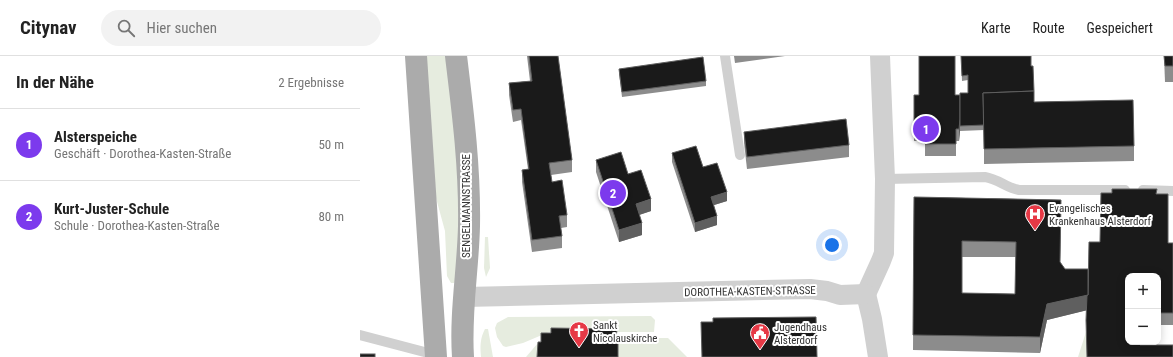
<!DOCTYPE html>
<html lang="de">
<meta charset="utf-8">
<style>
body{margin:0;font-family:"Roboto Condensed",sans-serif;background:#f2f2f2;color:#222}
.controls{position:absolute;right:12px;bottom:12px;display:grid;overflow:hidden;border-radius:8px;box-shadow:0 2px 10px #0003}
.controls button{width:36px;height:36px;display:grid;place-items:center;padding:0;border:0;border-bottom:1px solid #e0e0e0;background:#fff;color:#222;font:20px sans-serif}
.you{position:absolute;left:472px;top:189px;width:14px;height:14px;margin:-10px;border:3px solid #fff;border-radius:50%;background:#1a73e8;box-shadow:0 0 0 6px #1a73e833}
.badge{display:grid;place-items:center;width:26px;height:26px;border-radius:50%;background:#7c3aed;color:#fff;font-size:13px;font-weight:700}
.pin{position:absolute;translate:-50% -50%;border:2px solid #fff;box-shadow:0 1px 4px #0006}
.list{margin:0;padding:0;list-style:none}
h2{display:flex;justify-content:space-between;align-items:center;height:52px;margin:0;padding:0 16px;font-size:17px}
h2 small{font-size:13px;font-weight:400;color:#767676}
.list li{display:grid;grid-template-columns:26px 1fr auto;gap:12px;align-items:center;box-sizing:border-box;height:72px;padding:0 16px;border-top:1px solid #e0e0e0}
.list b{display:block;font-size:15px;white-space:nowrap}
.list p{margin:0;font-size:13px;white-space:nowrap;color:#767676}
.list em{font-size:13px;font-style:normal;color:#767676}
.icon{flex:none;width:22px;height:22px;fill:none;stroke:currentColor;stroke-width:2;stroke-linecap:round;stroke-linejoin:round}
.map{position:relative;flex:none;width:813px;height:301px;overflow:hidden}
header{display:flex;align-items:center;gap:24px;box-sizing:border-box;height:56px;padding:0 20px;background:#fff;border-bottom:1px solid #e0e0e0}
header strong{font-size:19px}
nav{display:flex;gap:22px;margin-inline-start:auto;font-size:14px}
.search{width:280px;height:36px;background:#f2f2f2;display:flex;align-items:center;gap:10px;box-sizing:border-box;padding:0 14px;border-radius:22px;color:#767676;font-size:15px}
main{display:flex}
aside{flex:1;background:#fff}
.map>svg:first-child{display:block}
</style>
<header>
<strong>Citynav</strong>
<div class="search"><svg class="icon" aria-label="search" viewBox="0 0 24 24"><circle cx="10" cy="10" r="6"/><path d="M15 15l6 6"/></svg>Hier suchen</div>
<nav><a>Karte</a><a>Route</a><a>Gespeichert</a></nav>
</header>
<main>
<aside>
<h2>In der Nähe<small>2 Ergebnisse</small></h2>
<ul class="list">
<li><span class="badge">1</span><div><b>Alsterspeiche</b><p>Geschäft · Dorothea-Kasten-Straße</p></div><em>50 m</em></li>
<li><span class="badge">2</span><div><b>Kurt-Juster-Schule</b><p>Schule · Dorothea-Kasten-Straße</p></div><em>80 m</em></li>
</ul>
</aside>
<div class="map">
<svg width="813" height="301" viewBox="0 0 813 301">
<rect width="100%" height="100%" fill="#fff"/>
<!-- green -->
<g fill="#e6ecdf">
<polygon points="66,0 87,0 98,96 99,170 96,225 94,227 91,227 87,220 85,175 76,142"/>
<polygon points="125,181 128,181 130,212 126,221 124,212"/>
<polygon points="291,260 295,264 294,276 189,276 163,287 146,291 143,290 137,281 135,272 137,267 148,261"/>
<path d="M125,273H128L133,301H121C120,291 120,282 125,273Z"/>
<polygon points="726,276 727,301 718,301"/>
<polygon points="192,282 308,282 327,301 166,301 178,287"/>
</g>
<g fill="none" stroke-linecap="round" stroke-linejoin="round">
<!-- service -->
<g stroke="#d0d0d0" stroke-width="10">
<polyline points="365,0 380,99"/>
<path d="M525,123L625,121C638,123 647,132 659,134H765"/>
<polyline points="783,134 813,135"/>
<polyline points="0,279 76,299"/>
</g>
<!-- minor -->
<g stroke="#d0d0d0" stroke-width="20">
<polyline points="506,238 521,205 524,197 525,123 520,0"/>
<polyline points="506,238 512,263 518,301"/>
<polyline points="104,241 450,233 467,235 480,239 506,238"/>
</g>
<!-- primary -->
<g stroke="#ababab" stroke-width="22">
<polyline points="56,0 76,301"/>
<path d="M96,0C103,57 110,113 109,170C108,214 100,257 103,301"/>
</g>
</g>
<!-- wall -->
<g fill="#8c8c8c" fill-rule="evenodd">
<polygon points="167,0 198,0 212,104 212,116 191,119 192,126 207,159 207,171 201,172 202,180 202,192 172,196 162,126 162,114 168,113 161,64 153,66 149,39 149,27 170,25"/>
<polygon points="374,0 425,0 375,7"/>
<polygon points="601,0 671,10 674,46 774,90 774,105 624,108 624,74 600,75 599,85 596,85 596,100 565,100 565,85 554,85 554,39 600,39 608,37 608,24 602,25"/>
<polygon points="804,0 813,0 813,26 805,26"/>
<polygon points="259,13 346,25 346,30 262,41 259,18"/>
<polygon points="384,76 489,89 489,101 387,113 384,87"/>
<polygon points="312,97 343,111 367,145 354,149 357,169 335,176 312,106"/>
<polygon points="236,104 268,118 291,155 279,159 282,179 259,186 236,116"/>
<path d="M797,138L808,187H813V269H798V220L727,301V254L687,264L680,297L553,294L554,141L701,144L700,206L705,213H728L740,186ZM602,201H656L655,238L602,237Z"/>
</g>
<!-- shaded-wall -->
<g fill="#5f5f5f">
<polygon points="600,63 600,75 599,85 599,73"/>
<polygon points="367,136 367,145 351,150 351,141"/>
<polygon points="291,143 291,155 276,160 276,148"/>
<polygon points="357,160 357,169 335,176 335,167"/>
<polygon points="282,167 282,179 259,186 259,174"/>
<polygon points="728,239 728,254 687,264 680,297 680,281 687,248"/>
</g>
<!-- building -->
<g fill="#1a1a1a" stroke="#5f5f5f" fill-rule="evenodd">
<polygon points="169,0 198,0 212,104 189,107 192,126 202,124 207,159 199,160 202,180 172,184 162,114 169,113 161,53 153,54 149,27 172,25"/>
<polygon points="559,0 595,0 595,39 600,39 600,63 599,73 596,73 596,88 565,88 565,73 554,73 554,39 559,39"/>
<polygon points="601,0 671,0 671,10 673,10 674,35 623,37 624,69 600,70 600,37 608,37 608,19 602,20"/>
<polygon points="804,0 813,0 813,10 805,10"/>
<polygon points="343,1 346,25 262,36 259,13"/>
<polygon points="674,35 674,46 773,44 774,90 624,93 623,37"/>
<polygon points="486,63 489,89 387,101 384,76"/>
<polygon points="336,90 343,111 357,107 367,136 351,141 357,160 335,167 312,97"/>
<polygon points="261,96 268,118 281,114 291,143 276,148 282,167 259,174 236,104"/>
<polygon points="752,133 797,133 796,138 808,138 808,187 813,187 813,257 798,257 798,220 768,220 768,286 780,286 780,289 813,289 813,301 727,301 726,264 727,239 728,239 729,186 740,186 741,137 752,137"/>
<path d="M554,141L701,144L700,206L705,213H728V239L687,248L680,281L553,279ZM602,185L656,186L655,238L602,237Z"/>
<polygon points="456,261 457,301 342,301 341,266 353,266 353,262"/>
<polygon points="191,272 257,273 256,283 258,283 258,301 177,301 178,286 181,286 181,277 191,277"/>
<rect x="0" y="298" width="15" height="3"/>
</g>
<!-- icons -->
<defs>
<symbol id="hospital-pin" viewBox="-11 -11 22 30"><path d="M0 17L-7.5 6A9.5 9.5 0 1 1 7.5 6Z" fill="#e63946" stroke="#fff"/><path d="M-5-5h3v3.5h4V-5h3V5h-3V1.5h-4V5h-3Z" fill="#fff"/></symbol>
<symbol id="church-pin" viewBox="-11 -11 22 30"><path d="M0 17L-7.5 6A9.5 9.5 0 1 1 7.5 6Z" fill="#e63946" stroke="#fff"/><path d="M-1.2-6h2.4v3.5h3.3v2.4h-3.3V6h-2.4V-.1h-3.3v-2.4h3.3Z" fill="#fff"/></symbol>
<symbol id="civic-pin" viewBox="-11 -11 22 30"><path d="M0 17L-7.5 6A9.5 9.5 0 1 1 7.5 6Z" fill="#e63946" stroke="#fff"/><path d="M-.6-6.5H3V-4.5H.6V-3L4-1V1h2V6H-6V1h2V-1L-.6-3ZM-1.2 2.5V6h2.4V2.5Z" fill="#fff"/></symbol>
</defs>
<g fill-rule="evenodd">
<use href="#hospital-pin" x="664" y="147" width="22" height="30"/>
<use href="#church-pin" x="208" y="264" width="22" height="30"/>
<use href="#civic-pin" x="389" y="266" width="22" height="30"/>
</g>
<g text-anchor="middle" stroke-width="4" stroke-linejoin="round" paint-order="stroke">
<!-- street labels -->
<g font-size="11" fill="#333" stroke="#fff">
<text transform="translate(106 150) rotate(-90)" y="4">SENGELMANNSTRASSE</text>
<text transform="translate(390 235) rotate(-1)" y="4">DOROTHEA-KASTEN-STRASSE</text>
</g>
<!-- poi labels -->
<g font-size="11" fill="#333" stroke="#fff" text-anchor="start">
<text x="689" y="156">Evangelisches<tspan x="689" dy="13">Krankenhaus Alsterdorf</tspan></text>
<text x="233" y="273">Sankt<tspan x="233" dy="13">Nicolauskirche</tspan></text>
<text x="414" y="275">Jugendhaus<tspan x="414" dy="13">Alsterdorf</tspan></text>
</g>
</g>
</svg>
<div class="controls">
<button>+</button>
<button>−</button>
</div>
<div class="you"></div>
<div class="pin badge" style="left:566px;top:73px">1</div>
<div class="pin badge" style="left:253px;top:137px">2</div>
</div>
</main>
